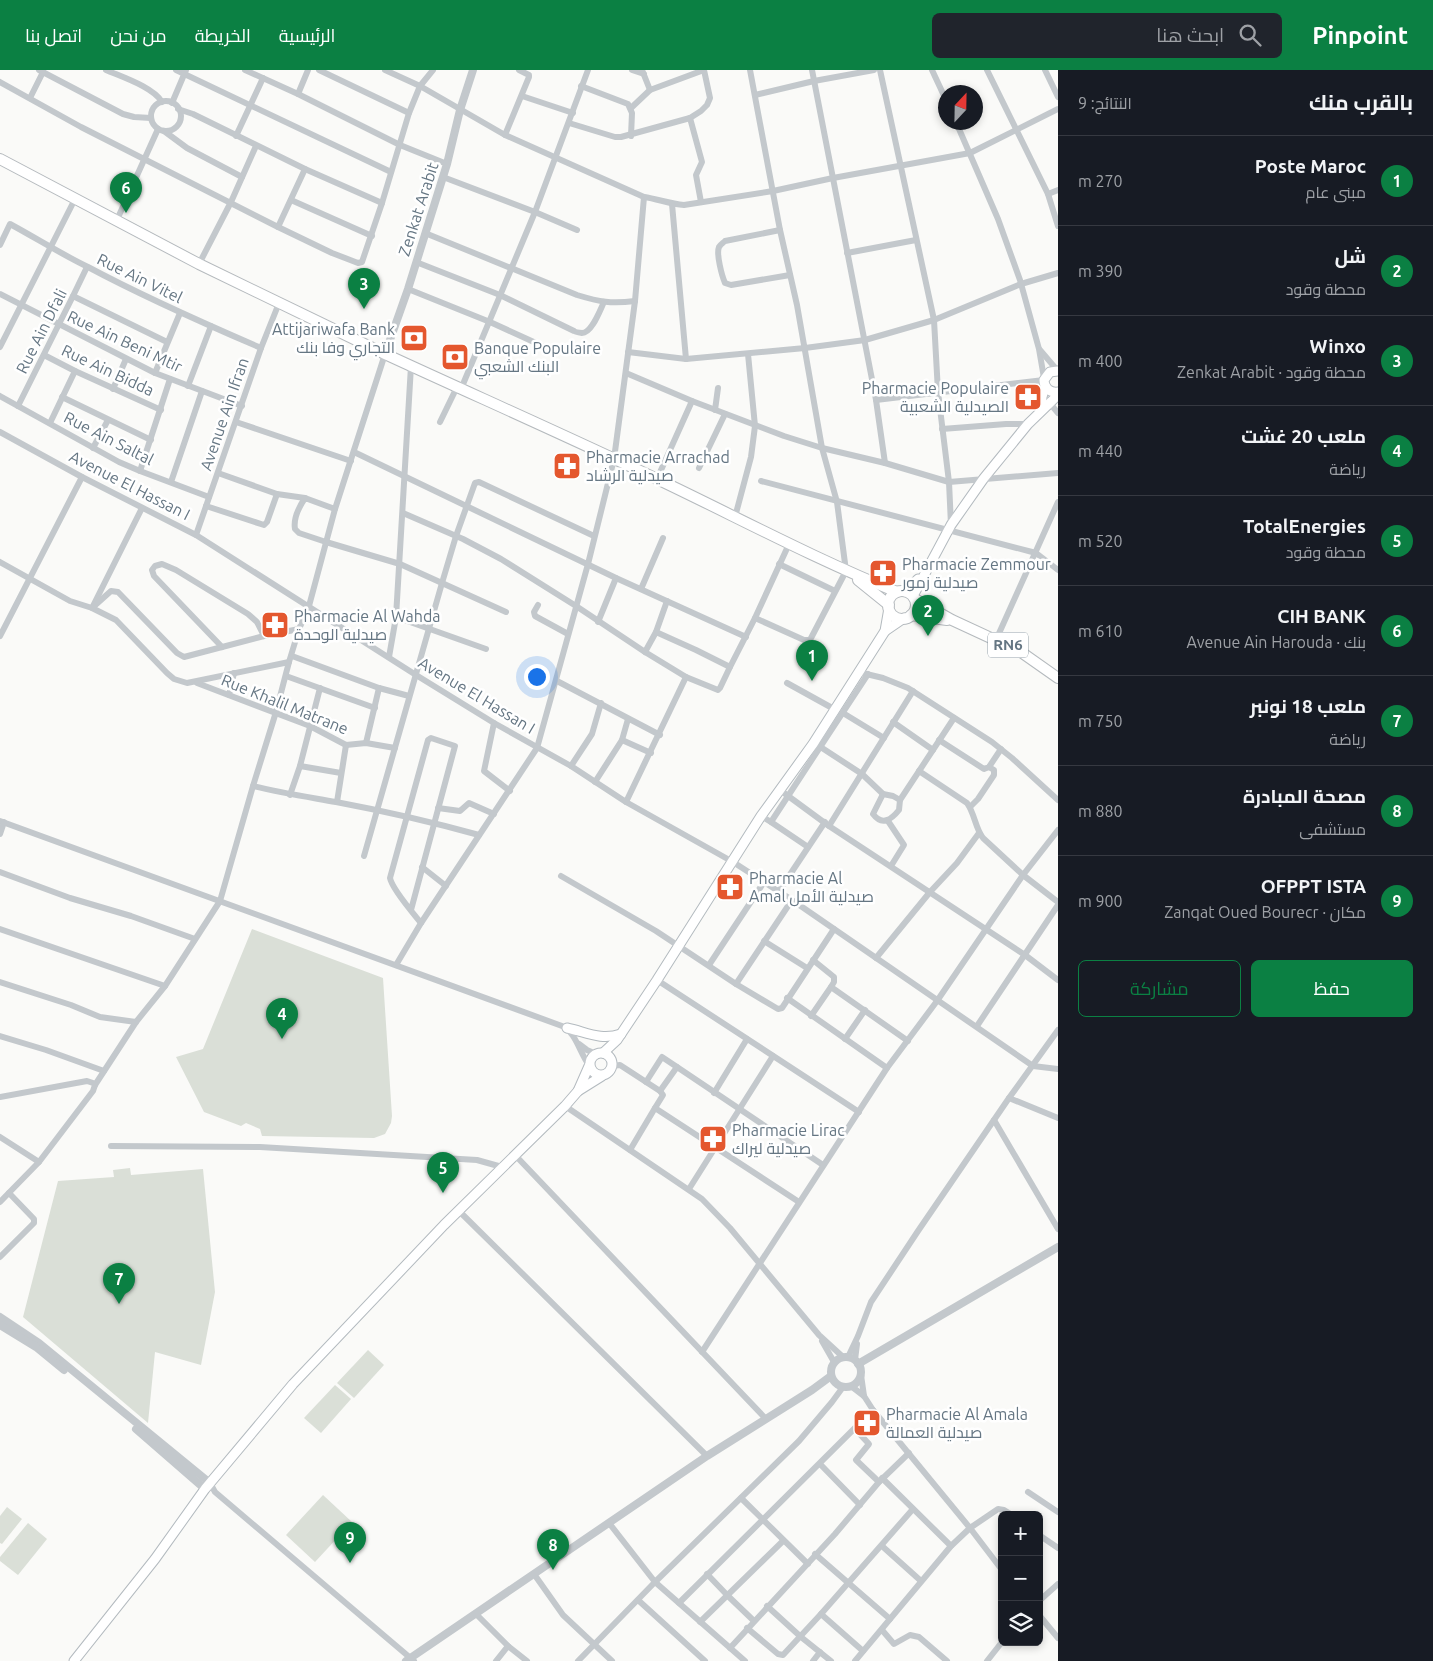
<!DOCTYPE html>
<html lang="ar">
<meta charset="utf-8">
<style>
body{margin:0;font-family:Ubuntu,Cairo,sans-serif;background:#20242c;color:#f1f3f6;direction:rtl}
.controls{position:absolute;right:15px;bottom:15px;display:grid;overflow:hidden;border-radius:8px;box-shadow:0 2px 8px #0003}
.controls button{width:45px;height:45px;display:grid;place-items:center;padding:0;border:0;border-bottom:1px solid #363941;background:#171b24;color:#f1f3f6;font:25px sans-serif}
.compass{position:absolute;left:938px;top:15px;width:45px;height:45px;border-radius:50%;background:#171b24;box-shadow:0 2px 8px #0003;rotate:22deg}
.you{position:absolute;left:536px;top:606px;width:18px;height:18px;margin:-12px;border:4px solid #fff;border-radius:50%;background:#1a73e8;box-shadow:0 0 0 8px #1a73e833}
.badge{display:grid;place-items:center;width:32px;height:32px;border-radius:50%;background:#0b8043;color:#fff;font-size:16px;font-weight:700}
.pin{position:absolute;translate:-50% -41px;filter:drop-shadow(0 1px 2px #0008)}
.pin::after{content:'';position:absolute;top:26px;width:18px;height:15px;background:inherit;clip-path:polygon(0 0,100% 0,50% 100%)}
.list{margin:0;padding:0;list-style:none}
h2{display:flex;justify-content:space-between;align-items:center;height:65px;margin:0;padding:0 20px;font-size:21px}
h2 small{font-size:16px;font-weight:400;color:#9ea1a6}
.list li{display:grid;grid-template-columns:32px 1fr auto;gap:15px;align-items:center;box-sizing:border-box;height:90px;padding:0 20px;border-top:1px solid #363941}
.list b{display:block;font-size:19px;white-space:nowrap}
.list p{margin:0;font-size:16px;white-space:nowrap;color:#9ea1a6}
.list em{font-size:16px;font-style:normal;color:#9ea1a6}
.actions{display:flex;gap:10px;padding:15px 20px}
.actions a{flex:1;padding:11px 0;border:1px solid #0b8043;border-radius:8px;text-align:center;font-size:18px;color:#0b8043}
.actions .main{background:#0b8043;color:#fff}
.icon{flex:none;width:28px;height:28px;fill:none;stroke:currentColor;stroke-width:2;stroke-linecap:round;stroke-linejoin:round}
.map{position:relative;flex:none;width:1058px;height:1591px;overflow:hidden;direction:ltr}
header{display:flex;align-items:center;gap:30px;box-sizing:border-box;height:70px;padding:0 25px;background:#0b8043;color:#fff}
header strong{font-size:24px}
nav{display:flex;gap:28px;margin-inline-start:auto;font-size:18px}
.search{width:350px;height:45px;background:#20242c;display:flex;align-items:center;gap:12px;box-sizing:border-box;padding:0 18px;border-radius:8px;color:#9ea1a6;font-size:19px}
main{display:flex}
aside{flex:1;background:#171b24}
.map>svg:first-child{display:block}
</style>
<header>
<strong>Pinpoint</strong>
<div class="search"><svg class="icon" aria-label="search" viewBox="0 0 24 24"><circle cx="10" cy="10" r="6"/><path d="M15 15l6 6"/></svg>ابحث هنا</div>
<nav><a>الرئيسية</a><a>الخريطة</a><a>من نحن</a><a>اتصل بنا</a></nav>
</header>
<main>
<aside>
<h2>بالقرب منك<small>النتائج: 9</small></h2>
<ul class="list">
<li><span class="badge">1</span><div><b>Poste Maroc</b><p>مبنى عام</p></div><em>270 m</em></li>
<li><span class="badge">2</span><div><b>شل</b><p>محطة وقود</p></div><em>390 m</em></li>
<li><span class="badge">3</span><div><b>Winxo</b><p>محطة وقود · Zenkat Arabit</p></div><em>400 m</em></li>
<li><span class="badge">4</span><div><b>ملعب 20 غشت</b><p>رياضة</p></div><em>440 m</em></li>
<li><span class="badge">5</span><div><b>TotalEnergies</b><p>محطة وقود</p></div><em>520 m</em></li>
<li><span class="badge">6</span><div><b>CIH BANK</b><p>بنك · Avenue Ain Harouda</p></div><em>610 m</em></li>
<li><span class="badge">7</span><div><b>ملعب 18 نونبر</b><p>رياضة</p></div><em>750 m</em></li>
<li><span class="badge">8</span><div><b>مصحة المبادرة</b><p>مستشفى</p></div><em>880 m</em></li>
<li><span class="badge">9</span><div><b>OFPPT ISTA</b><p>مكان · Zanqat Oued Bourecr</p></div><em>900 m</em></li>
</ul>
<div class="actions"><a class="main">حفظ</a><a>مشاركة</a></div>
</aside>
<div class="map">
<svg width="1058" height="1591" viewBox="0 0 1058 1591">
<rect width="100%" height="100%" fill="#fafaf8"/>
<!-- green -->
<g fill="#dadfd7">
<polygon points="252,859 383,908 392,1046 391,1053 385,1064 374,1068 262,1066 260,1059 246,1053 241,1056 204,1042 176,987 203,979"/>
<polygon points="130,1098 131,1105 203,1099 215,1222 201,1295 155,1282 148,1353 23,1247 58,1111 114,1107 113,1100"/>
<polygon points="368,1280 384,1295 354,1328 337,1313"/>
<polygon points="335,1315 351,1329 321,1363 304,1348"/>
<polygon points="323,1425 352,1452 315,1492 286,1465"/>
<polygon points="7,1437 22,1449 2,1474 0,1473 0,1446"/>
<polygon points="28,1453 47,1469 18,1505 0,1491 0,1487"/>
</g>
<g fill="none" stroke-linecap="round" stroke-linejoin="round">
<defs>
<g id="secondary">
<path d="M1058,301L1050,302L1044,310C1044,318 1050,323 1058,322"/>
<polyline points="1040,340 1042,327 1045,317"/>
<polyline points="906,522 918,509"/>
<polyline points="913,526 951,455 984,408 1028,354 1058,325"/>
<polyline points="885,561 904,548"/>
<path d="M567,958C586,962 601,971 621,964"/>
<circle cx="601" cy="994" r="11"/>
<polyline points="603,983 617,970 657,910 761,746 813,674 885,561 889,538"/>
<polyline points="578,1021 602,1006"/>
<polyline points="74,1591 155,1489 205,1419 293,1314 444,1155 565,1036 578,1021 589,996"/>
</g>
<g id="primary">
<path d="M0,89L199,194L385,284C476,326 567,366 657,409C737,447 815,489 897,522"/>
<polyline points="858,510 889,535"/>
<circle cx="902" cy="535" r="14"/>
<polyline points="915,529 952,550 1021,582 1058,608"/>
<polyline points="911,545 947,550"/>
</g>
</defs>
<!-- secondary casing -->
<use href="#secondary" stroke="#b3babf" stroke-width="11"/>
<!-- primary casing -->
<use href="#primary" stroke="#b5babe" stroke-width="12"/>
<!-- minor -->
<g stroke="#c3c8cc" stroke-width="6">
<polyline points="39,0 123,44 134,47 151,48"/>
<path d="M106,0C122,7 153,17 162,32"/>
<polyline points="176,0 391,102"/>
<polyline points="245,0 298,24 400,75 447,94"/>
<polyline points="319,0 409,43"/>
<path d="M385,0L420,16L505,65L644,127C658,129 670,134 684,135L773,121L833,108L970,83L1058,39"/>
<polyline points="632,0 644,4"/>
<polyline points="642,0 650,20"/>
<polyline points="750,0 780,160 797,235 822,378 837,432 846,501 810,570 804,570 755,548"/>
<polyline points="812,0 876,330 885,393"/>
<polyline points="880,0 934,250 938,322 949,412 951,455"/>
<polyline points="932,0 946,30"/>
<polyline points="987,0 1048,124 1058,156"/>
<polyline points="1045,0 1058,27"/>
<polyline points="0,12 81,57 278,157 332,183 358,193 362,192 363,189 382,133 409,43 420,16 433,0"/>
<polyline points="581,16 628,34 632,43 631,66"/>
<polyline points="298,24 308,0"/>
<polyline points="755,25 814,11 874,0"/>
<polyline points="522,26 573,43"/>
<polyline points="30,28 43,2"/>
<circle cx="166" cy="46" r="15"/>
<polyline points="172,33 186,0"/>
<polyline points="631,38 650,20 704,0"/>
<polyline points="178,39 193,44 305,99 382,133"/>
<polyline points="690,48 702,92 696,105 701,132"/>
<polyline points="956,52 998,149 1020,210 1039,279 1044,308"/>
<polyline points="569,53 615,67 621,67 690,48 701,41 707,35 710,28 704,0"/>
<polyline points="164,61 187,78 242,107"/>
<polyline points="505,65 529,7 529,5 519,0"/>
<polyline points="236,66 263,8"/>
<polyline points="443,107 535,142 577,160"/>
<polyline points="1048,124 1058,120"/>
<polyline points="291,130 372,166"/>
<polyline points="672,134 686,289"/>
<polyline points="116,152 158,59"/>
<polyline points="278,157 305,99"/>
<path d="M780,160L725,171C723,173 721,174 719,177C716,184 722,206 725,213L731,215L790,205"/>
<path d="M425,163L577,225C600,232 611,234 635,231"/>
<path d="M0,175L10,154C36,168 61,184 88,197C144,227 203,253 261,278"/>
<polyline points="847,183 916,170"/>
<path d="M416,192L500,225L574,261C575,262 582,263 582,263C592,263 600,240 604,232"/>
<polyline points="199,194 231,132 256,76"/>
<polyline points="408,219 490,252 547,278"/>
<polyline points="0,224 155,303 242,336"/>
<polyline points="73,226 167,272"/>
<polyline points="0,277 75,129"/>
<polyline points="1040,280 1058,301"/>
<polyline points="628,282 686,289 805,278 865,270 934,250 1021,214 1058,203"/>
<polyline points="44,285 75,301 161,340"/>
<polyline points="155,303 180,243"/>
<polyline points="626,303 692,331 784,366 822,378 885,393 949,412 1058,403"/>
<polyline points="188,316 211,256"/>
<polyline points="113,319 126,289"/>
<polyline points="461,319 535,142 588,0"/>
<polyline points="0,326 119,392 140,401 209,427"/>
<polyline points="62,327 151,370"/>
<polyline points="876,330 1044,310"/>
<polyline points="1048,331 1058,343"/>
<polyline points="18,336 73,226 87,197"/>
<polyline points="715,340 718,318"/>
<polyline points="236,352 351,391"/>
<polyline points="440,352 457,317"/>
<polyline points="50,353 75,301"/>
<polyline points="942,359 1006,354 1028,354"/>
<polyline points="0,362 82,407 196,465 416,605 494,653 571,696 626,732 733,792 792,830 1033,996 1058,999"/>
<polyline points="93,378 108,350"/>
<polyline points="354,382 616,508 746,567"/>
<polyline points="699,398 725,344"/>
<polyline points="140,401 170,309"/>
<polyline points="218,403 277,424 305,428"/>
<polyline points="657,409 692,331"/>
<polyline points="761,411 1036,483 1058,500"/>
<polyline points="171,412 202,321"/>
<polyline points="206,436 264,455 267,452 277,424"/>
<polyline points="142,438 92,538 116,550 167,603 174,609 187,613 289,592"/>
<path d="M335,439L305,428C299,437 293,448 295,459L299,463L326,472L400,494L506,542"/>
<polyline points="403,443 463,469 501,489 576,536 645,582 686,607 718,620 720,618 730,597"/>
<polyline points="735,447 751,387 755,356 748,284"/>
<polyline points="196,465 261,278 279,233"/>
<polyline points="0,492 70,531 92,538 111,521 118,522 177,583 184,587 264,566 299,559"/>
<polyline points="779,494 835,521"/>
<polyline points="641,519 663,468"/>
<polyline points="538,535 534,542 535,546 568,564"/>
<polyline points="396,547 486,579"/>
<polyline points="598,552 616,508"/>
<polyline points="656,562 696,580 730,597 755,548 789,474"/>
<polyline points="0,566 82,407"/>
<polyline points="996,570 1058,432"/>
<polyline points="222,577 154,506 152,500 155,496 162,494 176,500 248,544 257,552 264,566"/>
<polyline points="645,582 656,562 667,531"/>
<polyline points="292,586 379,618 409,626"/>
<polyline points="389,587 396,547 411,296"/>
<polyline points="858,602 883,608 908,618 992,672 1012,688 1058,730"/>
<polyline points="286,606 375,638"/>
<polyline points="557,611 660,665"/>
<polyline points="197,613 310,656 346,675 366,673 395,678"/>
<polyline points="787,613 834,639"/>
<polyline points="229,625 234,603"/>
<polyline points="843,643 884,668"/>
<polyline points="893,652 933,680"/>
<polyline points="494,653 484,701 510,721"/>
<polyline points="622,670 651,683"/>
<polyline points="939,670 984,699 989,697 1001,679"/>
<polyline points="366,673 379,618"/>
<polyline points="819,676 862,704 883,724 893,726 900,730"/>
<polyline points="300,696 341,703"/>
<polyline points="571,696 592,664 601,633"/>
<path d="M919,701L967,733C975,744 975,758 983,768L1023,805L1058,832"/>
<polyline points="595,712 622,670 628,649"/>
<path d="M253,716C281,723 308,727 336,732C384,741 432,752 479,765"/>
<polyline points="780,720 829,756 1025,885 1058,910"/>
<path d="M883,724L873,744C882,756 891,750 899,740L900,730L954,648"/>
<polyline points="290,725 300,696 320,618"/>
<polyline points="337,732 346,675"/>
<polyline points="626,732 686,607"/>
<polyline points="970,737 978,729 994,705 994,700 989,697"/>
<polyline points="438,738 460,741 469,733 494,744"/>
<polyline points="761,746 771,752 868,604"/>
<path d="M0,751L562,956C576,962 580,984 589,995"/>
<polyline points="888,751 904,775 891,796"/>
<polyline points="771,752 808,777"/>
<polyline points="829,756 913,621"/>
<polyline points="0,764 4,752"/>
<polyline points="364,786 442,513 456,466 475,413 479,412 594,466"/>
<polyline points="422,797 446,816"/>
<polyline points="0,802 70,828 131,846 195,869"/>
<polyline points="561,806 656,861 736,914 778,939 782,938 834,859"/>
<polyline points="779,821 825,752"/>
<path d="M411,840L455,676L431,668L428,670L390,808C392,819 413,843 421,853"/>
<polyline points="0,859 165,916"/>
<polyline points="764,871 807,898"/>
<polyline points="876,888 930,822 957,793 979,763"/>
<polyline points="813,890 834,907 834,912 831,917 908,971"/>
<polyline points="396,895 421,853 537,678 588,494 614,389 635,231 644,127"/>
<polyline points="709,895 764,812"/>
<polyline points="657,910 859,1042"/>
<polyline points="0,912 71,935 100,947 136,952"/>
<polyline points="736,914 792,830"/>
<polyline points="787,928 887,998"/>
<polyline points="811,946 831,917"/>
<polyline points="977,956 1058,835"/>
<polyline points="0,966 46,980 104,1001"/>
<polyline points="845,969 865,940"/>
<polyline points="579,974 587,980 596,984"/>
<polyline points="612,996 620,995 660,1021 677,997 823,1095"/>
<polyline points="646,1012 662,987 677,997"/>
<polyline points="95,1015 136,952 165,916 220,831 253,716 276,642 289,592 299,559 309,536 335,439 385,284"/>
<polyline points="714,1023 747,969"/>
<polyline points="0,1027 87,1011 93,1013 95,1015 93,1021 39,1092 0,1132"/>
<polyline points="1009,1028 1058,1048"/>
<polyline points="565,1036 702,1129 730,1158 819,1265 843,1287"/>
<polyline points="655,1038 663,1025 660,1021"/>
<polyline points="994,1050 1058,1159"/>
<polyline points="0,1067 39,1092"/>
<polyline points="111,1076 260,1077 477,1090 502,1097"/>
<polyline points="630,1080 655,1038 799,1132"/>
<polyline points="515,1085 765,1348"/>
<polyline points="689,1119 773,986"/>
<polyline points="459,1141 707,1386"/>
<polyline points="0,1187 34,1153 34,1149 9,1123"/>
<polyline points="822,1271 834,1292"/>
<polyline points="702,1282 887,998 937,931 1023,805 1058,760"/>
<polyline points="848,1287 858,1266 871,1232 918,1161 1009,1028 1058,960"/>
<polyline points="855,1290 857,1274"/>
<polyline points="861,1305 864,1326"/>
<polyline points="851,1316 864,1326 873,1340 970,1458 1002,1500"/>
<polyline points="855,1359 869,1374 856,1390 879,1412"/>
<polyline points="820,1394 860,1435"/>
<polyline points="882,1408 951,1476"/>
<polyline points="210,1413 215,1422 414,1591"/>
<polyline points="1028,1422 1058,1442"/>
<polyline points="741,1428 808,1494"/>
<polyline points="609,1453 655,1512 745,1591"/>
<polyline points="1039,1465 1058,1478"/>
<polyline points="882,1476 921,1511"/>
<polyline points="815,1484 890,1549"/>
<polyline points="534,1504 563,1545 612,1591"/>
<polyline points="707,1504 728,1526 754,1551"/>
<polyline points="638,1530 705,1591"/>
<polyline points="1039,1531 1058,1514"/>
<polyline points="679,1533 873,1340"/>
<polyline points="767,1536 801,1567 831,1591"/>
<polyline points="476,1544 508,1576 527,1591"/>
<polyline points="821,1544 863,1581"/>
<polyline points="1039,1545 1058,1568"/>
<polyline points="700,1552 783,1471"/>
<polyline points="747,1558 778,1584 783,1585 821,1544 913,1439"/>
<polyline points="882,1560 894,1574 910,1565 919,1567 947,1591"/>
<polyline points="730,1578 835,1464 879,1412 909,1383"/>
<polyline points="496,1591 508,1576"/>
<polyline points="578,1591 655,1512 799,1371 832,1332 843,1317"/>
<polyline points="813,1591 820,1582"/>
<polyline points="855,1591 951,1476 970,1458 998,1439 1004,1440 1012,1445"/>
<polyline points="987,1591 1002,1572"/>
</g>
<!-- tertiary -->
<g stroke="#c3c8cc" stroke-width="8">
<polyline points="385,284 408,219 447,94 460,40 473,0"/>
<polyline points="0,1247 39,1273 210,1413"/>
<polyline points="0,1255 36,1277 64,1300"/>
<circle cx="846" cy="1302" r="15"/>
<polyline points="858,1294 1058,1177"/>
<polyline points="136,1359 205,1419"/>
<polyline points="406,1591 707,1386 812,1320 831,1306"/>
</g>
<!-- secondary -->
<use href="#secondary" stroke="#fff" stroke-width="9"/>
<!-- primary -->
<use href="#primary" stroke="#fff" stroke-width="10"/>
</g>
<!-- icons -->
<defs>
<symbol id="bank-square" viewBox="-11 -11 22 22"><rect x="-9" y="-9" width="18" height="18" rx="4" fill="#e4572e" stroke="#fff"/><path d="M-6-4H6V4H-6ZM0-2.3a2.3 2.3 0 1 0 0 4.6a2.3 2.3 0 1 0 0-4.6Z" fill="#fff"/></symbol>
<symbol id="pharmacy-square" viewBox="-11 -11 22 22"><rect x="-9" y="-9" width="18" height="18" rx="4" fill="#e4572e" stroke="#fff"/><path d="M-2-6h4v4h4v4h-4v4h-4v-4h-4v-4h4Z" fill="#fff"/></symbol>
</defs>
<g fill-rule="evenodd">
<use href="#bank-square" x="398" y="252" width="32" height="32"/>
<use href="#bank-square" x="439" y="271" width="32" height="32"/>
<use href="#pharmacy-square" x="1012" y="311" width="32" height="32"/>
<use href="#pharmacy-square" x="551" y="380" width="32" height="32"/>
<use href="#pharmacy-square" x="867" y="487" width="32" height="32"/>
<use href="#pharmacy-square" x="259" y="539" width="32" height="32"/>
<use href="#pharmacy-square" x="714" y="801" width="32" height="32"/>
<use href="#pharmacy-square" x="697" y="1053" width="32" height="32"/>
<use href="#pharmacy-square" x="851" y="1337" width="32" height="32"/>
</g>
<g text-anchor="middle" stroke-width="5" stroke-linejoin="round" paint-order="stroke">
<!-- shield labels -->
<rect fill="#fff" stroke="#939fa8" stroke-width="1" x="988" y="562.5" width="40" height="25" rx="4"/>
<g font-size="15" font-weight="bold" fill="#657683">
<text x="1008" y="580">RN6</text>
</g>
<!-- street labels -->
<g font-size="16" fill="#657683" stroke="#fff">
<text transform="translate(418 139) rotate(-72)" y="6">Zenkat Arabit</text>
<text transform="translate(140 208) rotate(26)" y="6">Rue Ain Vitel</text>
<text transform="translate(41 261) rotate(-63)" y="6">Rue Ain Dfali</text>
<text transform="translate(125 271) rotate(25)" y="6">Rue Ain Beni Mtir</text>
<text transform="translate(108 300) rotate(25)" y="6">Rue Ain Bidda</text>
<text transform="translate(224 344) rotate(-71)" y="6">Avenue Ain Ifran</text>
<text transform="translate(109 368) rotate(27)" y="6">Rue Ain Saltal</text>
<text transform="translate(130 415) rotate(27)" y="6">Avenue El Hassan I</text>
<text transform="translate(477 625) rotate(31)" y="6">Avenue El Hassan I</text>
<text transform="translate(285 634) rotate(22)" y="6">Rue Khalil Matrane</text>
</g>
<!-- poi labels -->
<g font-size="16" fill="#657683" stroke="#fff" text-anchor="start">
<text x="395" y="265" text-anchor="end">Attijariwafa Bank<tspan x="395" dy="18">التجاري وفا بنك</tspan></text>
<text x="474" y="284">Banque Populaire<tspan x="474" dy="18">البنك الشعبي</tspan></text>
<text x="1009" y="324" text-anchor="end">Pharmacie Populaire<tspan x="1009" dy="18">الصيدلية الشعبية</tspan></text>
<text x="586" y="393">Pharmacie Arrachad<tspan x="586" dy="18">صيدلية الرشاد</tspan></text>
<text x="902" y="500">Pharmacie Zemmour<tspan x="902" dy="18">صيدلية زمور</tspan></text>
<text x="294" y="552">Pharmacie Al Wahda<tspan x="294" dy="18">صيدلية الوحدة</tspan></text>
<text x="749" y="814">Pharmacie Al<tspan x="749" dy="18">Amal صيدلية الأمل</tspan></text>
<text x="732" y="1066">Pharmacie Lirac<tspan x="732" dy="18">صيدلية ليراك</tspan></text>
<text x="886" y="1350">Pharmacie Al Amala<tspan x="886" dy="18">صيدلية العمالة</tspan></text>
</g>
</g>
</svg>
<div class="controls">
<button>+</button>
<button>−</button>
<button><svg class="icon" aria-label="layers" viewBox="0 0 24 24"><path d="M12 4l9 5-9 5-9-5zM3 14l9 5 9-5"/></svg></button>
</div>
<svg class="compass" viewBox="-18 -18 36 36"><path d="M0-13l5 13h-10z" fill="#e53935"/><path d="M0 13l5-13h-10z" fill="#9ea1a6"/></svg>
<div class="you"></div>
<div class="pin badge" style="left:812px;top:611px">1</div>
<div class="pin badge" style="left:928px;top:566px">2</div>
<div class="pin badge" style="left:364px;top:239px">3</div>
<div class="pin badge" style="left:282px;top:969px">4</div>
<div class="pin badge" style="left:443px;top:1123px">5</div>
<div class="pin badge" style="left:126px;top:143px">6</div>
<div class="pin badge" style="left:119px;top:1234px">7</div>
<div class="pin badge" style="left:553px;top:1500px">8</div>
<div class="pin badge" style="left:350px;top:1493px">9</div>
</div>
</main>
